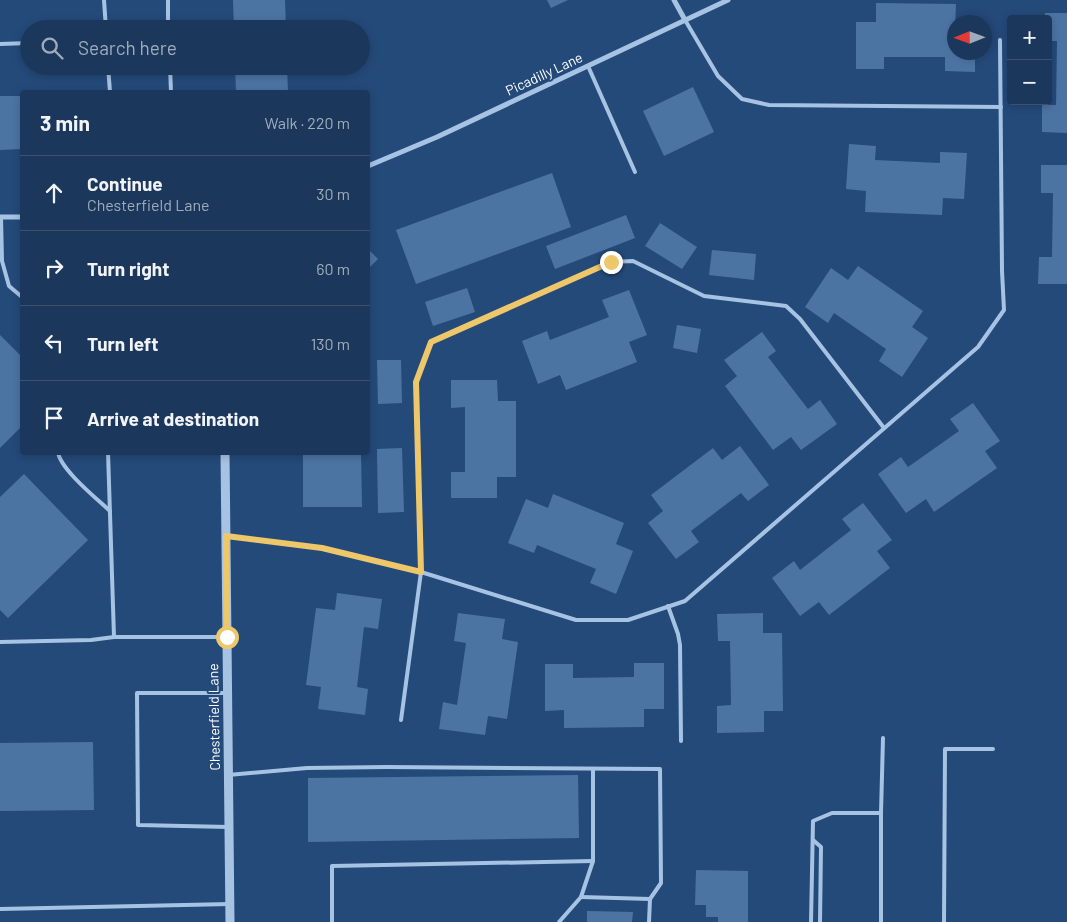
<!DOCTYPE html>
<meta charset="utf-8">
<style>
body{margin:0;font-family:Barlow,sans-serif;background:#284365;color:#f1f3f6}
.controls{position:absolute;right:15px;top:15px;display:grid;overflow:hidden;border-radius:5px;box-shadow:0 2px 8px #0003}
.controls button{width:45px;height:45px;display:grid;place-items:center;padding:0;border:0;border-bottom:1px solid #395272;background:#1b385c;color:#f1f3f6;font:25px sans-serif}
.compass{position:absolute;left:947px;top:15px;width:45px;height:45px;border-radius:50%;background:#1b385c;box-shadow:0 2px 8px #0003;rotate:269deg}
.stop{position:absolute;width:15px;height:15px;margin:-11px;border:4px solid #eec76b;border-radius:50%;background:#fff}
.stop.end{background:#eec76b;border-color:#fff;box-shadow:0 1px 5px #0008}
.list{margin:0;padding:0;list-style:none}
h2{display:flex;justify-content:space-between;align-items:center;height:65px;margin:0;padding:0 20px;font-size:21px}
h2 small{font-size:16px;font-weight:400;color:#a0acbb}
.list li{display:grid;grid-template-columns:32px 1fr auto;gap:15px;align-items:center;box-sizing:border-box;height:75px;padding:0 20px;border-top:1px solid #395272}
.list b{display:block;font-size:19px;white-space:nowrap}
.list p{margin:0;font-size:16px;white-space:nowrap;color:#a0acbb}
.list em{font-size:16px;font-style:normal;color:#a0acbb}
.icon{flex:none;width:28px;height:28px;fill:none;stroke:currentColor;stroke-width:2;stroke-linecap:round;stroke-linejoin:round}
.map{position:relative;flex:none;width:1067px;height:922px;overflow:hidden}
.search{position:absolute;background:#1b385c;box-shadow:0 2px 8px #0003;left:20px;top:20px;width:350px;height:55px;display:flex;align-items:center;gap:12px;box-sizing:border-box;padding:0 18px;border-radius:28px;color:#a0acbb;font-size:19px}
.panel{position:absolute;background:#1b385c;box-shadow:0 2px 8px #0003;left:20px;top:90px;width:350px;height:365px;border-radius:5px}
.map>svg:first-child{display:block}
</style>
<div class="map">
<svg width="1067" height="922" viewBox="0 0 1067 922">
<rect width="100%" height="100%" fill="#244a7a"/>
<!-- building -->
<g fill="#4c74a3">
<polygon points="233,0 285,0 286,29 234,29"/>
<polygon points="547,0 568,0 551,8"/>
<polygon points="876,3 956,4 954,52 975,52 975,72 945,71 945,57 884,57 884,69 856,69 856,22 876,22"/>
<polygon points="1045,13 1067,13 1067,133 1042,132 1042,105 1056,105 1057,41 1048,41 1048,19 1045,19"/>
<polygon points="235,66 287,66 288,92 236,92"/>
<polygon points="693,87 714,132 664,156 643,111"/>
<polygon points="0,96 22,96 22,149 0,150"/>
<polygon points="849,144 876,146 875,160 940,163 940,152 967,153 964,199 943,198 942,215 865,212 866,191 846,189"/>
<polygon points="1041,165 1067,165 1067,284 1038,284 1039,257 1052,257 1053,193 1041,193"/>
<polygon points="552,173 571,227 416,284 396,230"/>
<polygon points="626,215 635,238 555,269 546,246"/>
<polygon points="660,223 697,247 682,269 645,246"/>
<polygon points="368,249 378,259 368,269"/>
<polygon points="712,250 756,254 754,280 709,275"/>
<polygon points="858,266 923,311 912,327 928,338 902,377 879,361 886,349 834,313 828,323 805,307 831,268 848,280"/>
<polygon points="467,288 475,312 433,326 425,302"/>
<polygon points="629,290 647,335 629,342 637,362 566,390 560,375 538,384 522,341 547,331 550,340 609,317 602,300"/>
<polygon points="677,325 701,329 697,353 673,348"/>
<polygon points="762,332 776,351 768,357 808,409 820,400 837,424 801,450 791,437 773,450 725,386 737,376 724,360"/>
<polygon points="0,335 22,357 22,426 0,448"/>
<polygon points="377,360 401,360 402,403 378,404"/>
<polygon points="451,380 497,380 498,401 516,401 516,477 497,477 497,498 451,498 451,472 465,472 465,407 451,408"/>
<polygon points="973,403 1000,441 985,451 997,468 934,512 926,499 906,513 878,474 901,457 908,467 959,431 950,419"/>
<polygon points="740,446 769,485 748,501 741,493 691,531 699,542 676,559 648,523 663,511 651,495 713,448 722,460"/>
<polygon points="402,448 404,512 378,513 377,449"/>
<polygon points="303,452 361,452 362,507 303,507"/>
<polygon points="24,474 88,540 8,618 0,610 0,497"/>
<polygon points="553,494 624,523 616,544 633,551 616,594 590,583 596,569 537,545 534,553 508,543 526,499 548,508"/>
<polygon points="863,503 892,540 877,551 890,568 829,615 819,602 800,616 772,578 794,561 800,570 851,530 842,519"/>
<polygon points="337,593 382,599 378,629 364,627 357,687 368,689 365,715 318,709 321,687 306,685 316,608 335,610"/>
<polygon points="458,613 505,619 502,639 518,642 507,719 488,716 485,735 439,729 443,702 457,705 466,643 454,641"/>
<polygon points="763,613 763,633 782,633 783,711 764,711 764,732 717,733 717,706 731,705 730,641 718,641 717,614"/>
<polygon points="634,663 664,663 664,709 644,709 644,727 564,728 564,710 545,711 545,664 573,664 573,678 634,677"/>
<polygon points="93,742 94,810 0,811 0,743"/>
<polygon points="578,775 579,838 308,842 308,778"/>
<polygon points="696,870 748,871 748,922 718,922 718,917 706,917 706,905 695,905"/>
<polygon points="587,911 633,912 632,922 587,922"/>
</g>
<g fill="none" stroke-linecap="round" stroke-linejoin="round">
<!-- service -->
<g stroke="#a7c3e4" stroke-width="4">
<polyline points="104,0 106,29"/>
<polyline points="168,0 168,29"/>
<polyline points="685,20 718,76 742,99 769,105 1001,107"/>
<polyline points="0,44 29,43"/>
<polyline points="108,66 110,92"/>
<polyline points="170,66 171,92"/>
<polyline points="588,66 635,172"/>
<polyline points="1,217 2,261 9,286 22,297"/>
<path d="M58,452C60,469 97,499 110,511"/>
<polyline points="108,452 114,637"/>
<polyline points="227,536 322,548 421,572 576,620 628,620 685,601 978,347 1004,310 1002,271 1000,40"/>
<polyline points="668,606 678,634 680,645 681,741"/>
<polyline points="0,642 91,640 114,637 227,637"/>
<polyline points="228,693 137,693 138,825 229,827"/>
<polyline points="401,720 421,572 416,381 431,342 611,262 633,261 704,296 786,306 800,319 884,428"/>
<polyline points="228,775 307,768 387,767 660,769 661,883 650,899"/>
<polyline points="881,813 883,738"/>
<polyline points="813,840 821,847 820,922"/>
<polyline points="581,897 650,899 649,922"/>
<polyline points="0,909 230,904"/>
<polyline points="332,922 332,866 593,861"/>
<polyline points="559,922 581,897 593,861 593,769"/>
<polyline points="811,922 813,821 832,813 881,813 881,922"/>
<polyline points="944,922 945,749 993,749"/>
</g>
<!-- minor -->
<g stroke="#a7c3e4" stroke-width="5">
<polyline points="674,0 685,20"/>
<polyline points="368,166 437,137 728,0"/>
<polyline points="0,217 22,217"/>
</g>
<!-- tertiary -->
<polyline stroke="#a7c3e4" stroke-width="9" points="225,452 230,922"/>
</g>
<g fill="none" stroke-linecap="round" stroke-linejoin="round">
<!-- route -->
<polyline stroke="#eec76b" stroke-width="6" points="227,637 226,536 322,548 421,572 416,382 431,342 611,262"/>
</g>
<g text-anchor="middle" stroke-width="4" stroke-linejoin="round" paint-order="stroke">
<!-- street labels -->
<g font-size="14" fill="#fff" stroke="#244a7a">
<text transform="translate(544 74) rotate(-25)" y="5">Picadilly Lane</text>
<text transform="translate(214 717) rotate(-91)" y="5">Chesterfield Lane</text>
</g>
</g>
</svg>
<div class="controls">
<button>+</button>
<button>−</button>
</div>
<svg class="compass" viewBox="-18 -18 36 36"><path d="M0-13l5 13h-10z" fill="#e53935"/><path d="M0 13l5-13h-10z" fill="#a0acbb"/></svg>
<div class="stop" style="left:227px;top:637px"></div>
<div class="stop end" style="left:611px;top:262px"></div>
<div class="search"><svg class="icon" aria-label="search" viewBox="0 0 24 24"><circle cx="10" cy="10" r="6"/><path d="M15 15l6 6"/></svg>Search here</div>
<section class="panel">
<h2>3 min<small>Walk · 220 m</small></h2>
<ul class="list">
<li><svg class="icon" aria-label="ahead" viewBox="0 0 24 24"><path d="M12 20V5M6 11l6-6 6 6"/></svg><div><b>Continue</b><p>Chesterfield Lane</p></div><em>30 m</em></li>
<li><svg class="icon" aria-label="right" viewBox="0 0 24 24"><path d="M7 20v-9h11M14 6l5 5-5 5"/></svg><div><b>Turn right</b></div><em>60 m</em></li>
<li><svg class="icon" aria-label="left" viewBox="0 0 24 24"><path d="M17 20v-9H6M10 6l-5 5 5 5"/></svg><div><b>Turn left</b></div><em>130 m</em></li>
<li><svg class="icon" aria-label="arrive" viewBox="0 0 24 24"><path d="M6 21V4h12l-3 4 3 4H6"/></svg><div><b>Arrive at destination</b></div></li>
</ul>
</section>
</div>
